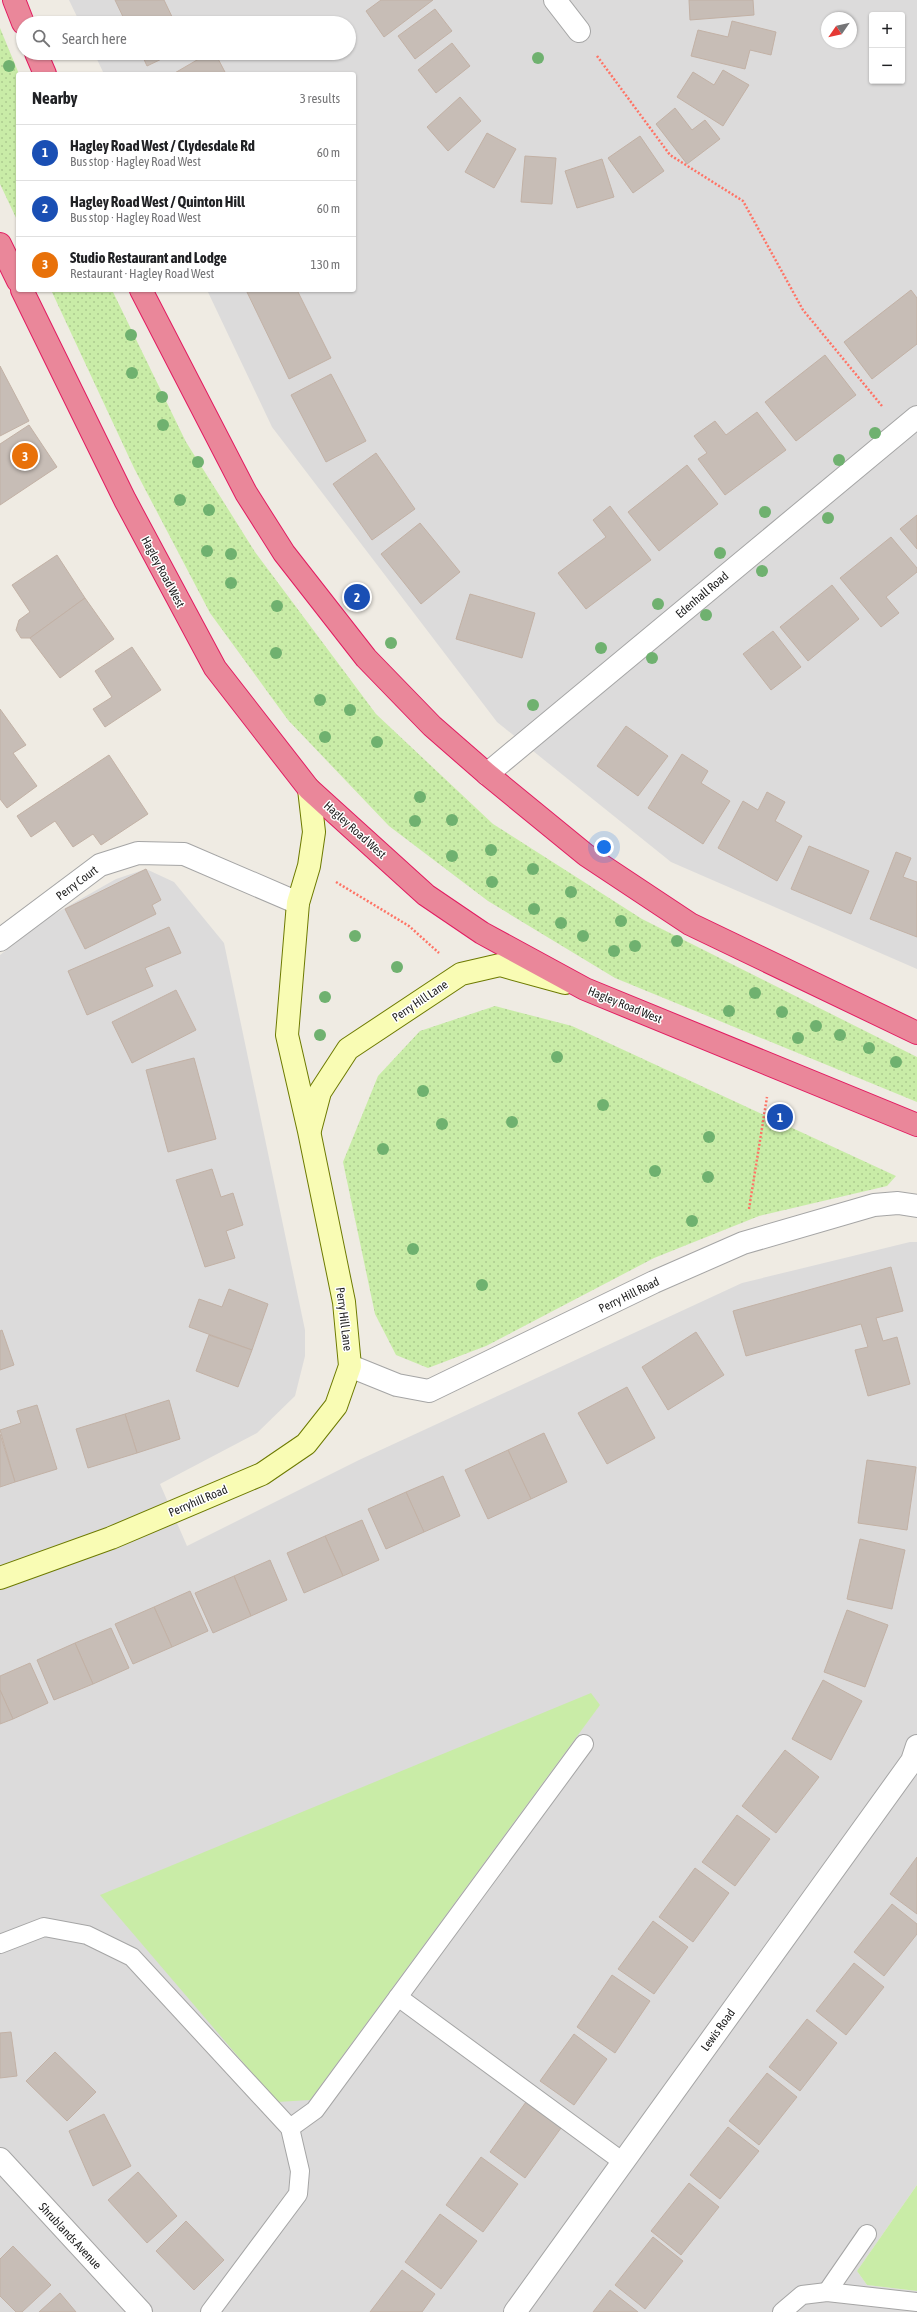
<!DOCTYPE html>
<meta charset="utf-8">
<style>
body{margin:0;font-family:"Asap Condensed",sans-serif;background:#f2f2f2;color:#202124}
.controls{position:absolute;right:12px;top:12px;display:grid;overflow:hidden;border-radius:4px;box-shadow:0 1px 3px #0004}
.controls button{width:36px;height:36px;display:grid;place-items:center;padding:0;border:0;border-bottom:1px solid #e0e0e0;background:#fff;color:#202124;font:20px sans-serif}
.compass{position:absolute;left:821px;top:12px;width:36px;height:36px;border-radius:50%;background:#fff;box-shadow:0 1px 3px #0004;rotate:236deg}
.you{position:absolute;left:604px;top:847px;width:14px;height:14px;margin:-10px;border:3px solid #fff;border-radius:50%;background:#1a73e8;box-shadow:0 0 0 6px #1a73e833}
.badge{display:grid;place-items:center;width:26px;height:26px;border-radius:50%;background:#0b8043;color:#fff;font-size:13px;font-weight:700}
.pin{position:absolute;translate:-50% -50%;border:2px solid #fff;box-shadow:0 1px 4px #0006}
.list{margin:0;padding:0;list-style:none}
h2{display:flex;justify-content:space-between;align-items:center;height:52px;margin:0;padding:0 16px;font-size:17px}
h2 small{font-size:13px;font-weight:400;color:#757577}
.list li{display:grid;grid-template-columns:26px 1fr auto;gap:12px;align-items:center;box-sizing:border-box;height:56px;padding:0 16px;border-top:1px solid #e0e0e0}
.list b{display:block;font-size:15px;white-space:nowrap}
.list p{margin:0;font-size:13px;white-space:nowrap;color:#757577}
.list em{font-size:13px;font-style:normal;color:#757577}
.icon{flex:none;width:22px;height:22px;fill:none;stroke:currentColor;stroke-width:2;stroke-linecap:round;stroke-linejoin:round}
.map{position:relative;flex:none;width:917px;height:2312px;overflow:hidden}
.search{position:absolute;background:#fff;box-shadow:0 1px 3px #0004;left:16px;top:16px;width:340px;height:44px;display:flex;align-items:center;gap:10px;box-sizing:border-box;padding:0 14px;border-radius:22px;color:#757577;font-size:15px}
.panel{position:absolute;background:#fff;box-shadow:0 1px 3px #0004;left:16px;top:72px;width:340px;height:220px;border-radius:4px}
.map>svg:first-child{display:block}
</style>
<div class="map">
<svg width="917" height="2312" viewBox="0 0 917 2312">
<defs>
<pattern id="grass-dots" width="8" height="8" patternUnits="userSpaceOnUse"><rect width="8" height="8" fill="#c9eca7"/><path d="M2 2h.1M6 6h.1" fill="none" stroke="#acca8f" stroke-width="1.8" stroke-linecap="round"/></pattern>
</defs>
<rect width="100%" height="100%" fill="#efebe3"/>
<!-- residential -->
<g fill="#dcdbdb" fill-rule="evenodd">
<path d="M69,0H917V969L671,862L497,722L272,427L207,290H354V74H104L94,53H349V23H80ZM872,15H902V81H872ZM827,18H851V42H827Z"/>
<polygon points="146,869 174,882 224,943 305,1330 305,1356 295,1396 257,1433 160,1484 187,1546 359,1460 742,1283 910,1242 917,1242 917,2185 857,2271 867,2285 917,2291 917,2312 0,2312 0,955 49,917 116,879"/>
</g>
<!-- grass -->
<g fill="url(#grass-dots)">
<polygon points="0,28 19,74 18,222 0,184"/>
<polygon points="51,290 112,290 186,442 255,552 376,714 493,824 642,919 917,1057 917,1102 615,978 488,901 389,826 288,720 210,613 134,468"/>
<polygon points="495,1006 572,1026 896,1176 887,1186 759,1216 654,1258 486,1346 428,1368 396,1355 375,1314 343,1162 378,1076 420,1031"/>
</g>
<!-- garden -->
<g fill="#c9eca7">
<polygon points="591,1693 600,1705 310,2100 277,2102 100,1895"/>
<polygon points="917,2185 917,2291 867,2285 857,2271"/>
</g>
<!-- building -->
<g fill="#c7bdb6" stroke="#c2b1a5">
<polygon points="115,0 164,0 175,23 126,23"/>
<polygon points="381,0 433,0 384,37 366,11"/>
<polygon points="689,0 753,0 754,15 690,20"/>
<polygon points="435,9 452,31 415,59 398,36"/>
<polygon points="732,21 776,32 771,55 750,50 745,69 691,56 698,30 728,37"/>
<polygon points="452,43 470,66 436,93 418,70"/>
<polygon points="141,53 174,53 147,66"/>
<polygon points="209,53 215,53 226,74 173,74"/>
<polygon points="723,70 749,85 723,126 677,97 693,72 714,85"/>
<polygon points="460,97 481,121 448,151 427,127"/>
<polygon points="675,108 692,130 705,120 720,139 687,164 656,124"/>
<polygon points="487,133 516,149 494,188 465,172"/>
<polygon points="640,136 664,171 633,193 608,158"/>
<polygon points="525,156 556,158 552,204 521,202"/>
<polygon points="602,159 614,197 577,208 565,171"/>
<polygon points="246,290 297,290 331,358 289,379"/>
<polygon points="911,290 917,298 917,344 872,379 844,342"/>
<polygon points="825,355 856,395 796,441 765,402"/>
<polygon points="0,366 29,421 0,436"/>
<polygon points="331,374 366,441 326,462 291,395"/>
<polygon points="757,412 786,450 725,495 698,459 707,453 694,436 715,421 726,435"/>
<polygon points="29,425 57,467 0,505 0,444"/>
<polygon points="376,453 415,509 372,540 333,484"/>
<polygon points="687,465 718,504 659,551 628,512"/>
<polygon points="610,506 651,560 586,609 558,573 606,537 593,520"/>
<polygon points="917,515 917,549 900,529"/>
<polygon points="420,523 460,572 421,604 381,554"/>
<polygon points="891,537 917,568 917,572 886,597 899,613 881,627 840,578"/>
<polygon points="57,555 85,598 30,638 21,638 16,630 19,620 30,612 12,585"/>
<polygon points="832,585 859,619 808,661 780,627"/>
<polygon points="470,594 535,613 522,658 456,639"/>
<polygon points="85,598 114,639 60,678 30,638"/>
<polygon points="773,631 801,667 771,690 743,654"/>
<polygon points="132,647 161,690 105,727 93,709 112,697 95,671"/>
<polygon points="0,709 26,745 13,753 37,786 7,808 0,799"/>
<polygon points="626,726 668,756 638,796 597,766"/>
<polygon points="682,754 708,771 701,783 730,801 703,844 648,808"/>
<polygon points="109,755 148,814 101,845 93,834 73,847 55,821 31,837 17,816"/>
<polygon points="767,792 785,802 775,821 802,836 777,881 718,848 743,801 758,810"/>
<polygon points="809,846 869,871 851,914 791,889"/>
<polygon points="896,852 911,858 903,877 917,882 917,937 870,919"/>
<polygon points="146,869 161,900 152,905 156,914 85,949 65,909"/>
<polygon points="169,927 181,953 145,968 153,986 87,1015 68,971"/>
<polygon points="176,990 196,1030 132,1063 112,1022"/>
<polygon points="194,1058 216,1139 168,1152 146,1070"/>
<polygon points="212,1169 221,1197 233,1193 243,1225 226,1231 235,1258 205,1267 176,1180"/>
<polygon points="891,1267 903,1311 876,1318 883,1341 897,1337 910,1384 868,1396 855,1350 868,1347 861,1324 746,1356 733,1311"/>
<polygon points="229,1289 268,1304 252,1350 189,1327 199,1299 222,1307"/>
<polygon points="2,1330 14,1365 0,1370 0,1331"/>
<polygon points="696,1332 724,1375 668,1410 642,1367"/>
<polygon points="209,1335 252,1350 238,1387 196,1371"/>
<polygon points="627,1387 655,1438 607,1464 578,1413"/>
<polygon points="169,1400 180,1439 137,1453 125,1414"/>
<polygon points="37,1405 57,1469 15,1482 0,1430 21,1423 17,1411"/>
<polygon points="125,1414 137,1453 88,1468 76,1429"/>
<polygon points="544,1433 567,1482 531,1499 508,1450"/>
<polygon points="0,1434 15,1482 0,1487"/>
<polygon points="508,1450 531,1499 488,1519 465,1470"/>
<polygon points="867,1460 916,1467 907,1530 858,1523"/>
<polygon points="443,1476 460,1516 424,1532 406,1492"/>
<polygon points="406,1492 424,1532 386,1549 368,1509"/>
<polygon points="362,1520 379,1560 343,1576 325,1536"/>
<polygon points="325,1536 343,1576 304,1593 287,1553"/>
<polygon points="860,1539 905,1550 892,1609 847,1599"/>
<polygon points="270,1560 287,1600 251,1616 234,1576"/>
<polygon points="234,1576 251,1616 213,1633 195,1593"/>
<polygon points="190,1591 208,1631 172,1647 154,1607"/>
<polygon points="154,1607 172,1647 133,1664 115,1624"/>
<polygon points="847,1610 888,1625 865,1687 824,1672"/>
<polygon points="111,1628 129,1668 93,1684 75,1643"/>
<polygon points="75,1643 93,1684 54,1700 37,1660"/>
<polygon points="30,1663 48,1703 13,1719 0,1690 0,1676"/>
<polygon points="823,1680 862,1701 831,1760 792,1739"/>
<polygon points="0,1690 13,1719 0,1724"/>
<polygon points="785,1750 819,1777 776,1833 742,1806"/>
<polygon points="737,1815 770,1839 735,1886 702,1862"/>
<polygon points="917,1857 917,1914 890,1894"/>
<polygon points="695,1868 729,1893 693,1942 659,1917"/>
<polygon points="892,1904 917,1924 917,1934 884,1976 854,1952"/>
<polygon points="653,1921 688,1947 654,1994 618,1969"/>
<polygon points="854,1963 884,1987 846,2035 816,2011"/>
<polygon points="612,1975 650,2001 615,2053 577,2027"/>
<polygon points="807,2019 837,2043 800,2091 769,2067"/>
<polygon points="11,2032 17,2076 0,2078 0,2033"/>
<polygon points="574,2034 607,2059 574,2105 540,2081"/>
<polygon points="55,2052 96,2092 67,2121 26,2081"/>
<polygon points="767,2073 797,2097 759,2145 729,2121"/>
<polygon points="526,2102 561,2128 525,2178 490,2152"/>
<polygon points="104,2114 131,2166 93,2186 69,2131"/>
<polygon points="728,2127 759,2151 720,2199 690,2175"/>
<polygon points="481,2157 518,2184 483,2232 446,2205"/>
<polygon points="138,2172 177,2216 147,2243 108,2200"/>
<polygon points="689,2183 719,2207 681,2255 651,2231"/>
<polygon points="440,2214 477,2241 441,2289 405,2262"/>
<polygon points="186,2221 224,2260 194,2290 156,2251"/>
<polygon points="653,2237 683,2261 645,2309 615,2285"/>
<polygon points="13,2246 51,2285 22,2312 16,2312 0,2296 0,2259"/>
<polygon points="402,2270 435,2294 422,2312 370,2312"/>
<polygon points="610,2290 638,2312 593,2312"/>
<polygon points="60,2293 76,2312 39,2312"/>
</g>
<g fill="none" stroke-linecap="round" stroke-linejoin="round">
<defs>
<g id="lane">
<polyline points="0,1944 44,1927 87,1935 132,1957 290,2128 300,2171 298,2194 210,2312"/>
<polyline points="398,1997 623,2162"/>
<polyline points="290,2128 315,2110 584,1744"/>
<polyline points="827,2292 867,2234"/>
<polyline points="782,2312 802,2295 827,2292 917,2302"/>
</g>
<g id="street">
<polyline points="555,0 579,31"/>
<polyline points="487,774 917,417"/>
<polyline points="0,940 100,865 138,853 184,854 298,903"/>
<polyline points="350,1366 397,1385 429,1391 654,1282 743,1243 874,1205 898,1203 917,1206"/>
<polyline points="0,2159 141,2312"/>
<polyline points="515,2312 912,1761 917,1746"/>
</g>
<g id="secondary">
<polyline points="310,1130 320,1092 348,1049 461,974 500,965 565,983"/>
<polyline points="0,1578 111,1538 262,1474 306,1444 336,1406 350,1366 344,1302 309,1131 287,1035 298,903 309,866 314,832 309,789"/>
</g>
<g id="highway">
<polyline points="14,0 23,23"/>
<polyline points="36,53 45,74"/>
<polyline points="0,244 18,281"/>
<polyline points="22,290 125,500 215,668 309,789 426,895 482,933 585,989 917,1125"/>
<polyline points="141,290 246,493 284,553 366,658 432,726 487,774 586,855 690,924 917,1033"/>
</g>
</defs>
<!-- lane casing -->
<use href="#lane" stroke="#a5a5a5" stroke-width="20"/>
<!-- street casing -->
<use href="#street" stroke="#a5a5a5" stroke-width="24"/>
<!-- secondary casing -->
<use href="#secondary" stroke="#6d7a00" stroke-width="24"/>
<!-- highway casing -->
<use href="#highway" stroke="#e21c61" stroke-width="24"/>
<!-- path -->
<g stroke="#ff7365" stroke-width="2.5" stroke-dasharray="2 2" stroke-linecap="butt">
<polyline points="597,56 670,155 743,201 803,310 882,406"/>
<polyline points="336,882 409,926 439,953"/>
<polyline points="749,1209 767,1097"/>
</g>
<!-- lane -->
<use href="#lane" stroke="#fff" stroke-width="18"/>
<!-- street -->
<use href="#street" stroke="#fff" stroke-width="22"/>
<!-- secondary -->
<use href="#secondary" stroke="#f9fcb4" stroke-width="22"/>
<!-- highway -->
<use href="#highway" stroke="#ea879a" stroke-width="22"/>
</g>
<!-- trees -->
<g fill="#6fb16f">
<circle cx="538" cy="58" r="6"/>
<circle cx="9" cy="66" r="6"/>
<circle cx="131" cy="335" r="6"/>
<circle cx="132" cy="373" r="6"/>
<circle cx="162" cy="397" r="6"/>
<circle cx="163" cy="425" r="6"/>
<circle cx="875" cy="433" r="6"/>
<circle cx="839" cy="460" r="6"/>
<circle cx="198" cy="462" r="6"/>
<circle cx="180" cy="500" r="6"/>
<circle cx="209" cy="510" r="6"/>
<circle cx="765" cy="512" r="6"/>
<circle cx="828" cy="518" r="6"/>
<circle cx="207" cy="551" r="6"/>
<circle cx="720" cy="553" r="6"/>
<circle cx="231" cy="554" r="6"/>
<circle cx="762" cy="571" r="6"/>
<circle cx="231" cy="583" r="6"/>
<circle cx="658" cy="604" r="6"/>
<circle cx="277" cy="606" r="6"/>
<circle cx="706" cy="615" r="6"/>
<circle cx="391" cy="643" r="6"/>
<circle cx="601" cy="648" r="6"/>
<circle cx="276" cy="653" r="6"/>
<circle cx="652" cy="658" r="6"/>
<circle cx="320" cy="700" r="6"/>
<circle cx="533" cy="705" r="6"/>
<circle cx="350" cy="710" r="6"/>
<circle cx="325" cy="737" r="6"/>
<circle cx="377" cy="742" r="6"/>
<circle cx="420" cy="797" r="6"/>
<circle cx="452" cy="820" r="6"/>
<circle cx="415" cy="821" r="6"/>
<circle cx="491" cy="850" r="6"/>
<circle cx="452" cy="856" r="6"/>
<circle cx="533" cy="869" r="6"/>
<circle cx="492" cy="882" r="6"/>
<circle cx="571" cy="892" r="6"/>
<circle cx="534" cy="909" r="6"/>
<circle cx="621" cy="921" r="6"/>
<circle cx="561" cy="923" r="6"/>
<circle cx="355" cy="936" r="6"/>
<circle cx="583" cy="936" r="6"/>
<circle cx="677" cy="941" r="6"/>
<circle cx="635" cy="946" r="6"/>
<circle cx="614" cy="951" r="6"/>
<circle cx="397" cy="967" r="6"/>
<circle cx="755" cy="993" r="6"/>
<circle cx="325" cy="997" r="6"/>
<circle cx="729" cy="1011" r="6"/>
<circle cx="782" cy="1012" r="6"/>
<circle cx="816" cy="1026" r="6"/>
<circle cx="320" cy="1035" r="6"/>
<circle cx="840" cy="1035" r="6"/>
<circle cx="798" cy="1038" r="6"/>
<circle cx="869" cy="1048" r="6"/>
<circle cx="557" cy="1057" r="6"/>
<circle cx="896" cy="1062" r="6"/>
<circle cx="423" cy="1091" r="6"/>
<circle cx="603" cy="1105" r="6"/>
<circle cx="512" cy="1122" r="6"/>
<circle cx="442" cy="1124" r="6"/>
<circle cx="709" cy="1137" r="6"/>
<circle cx="383" cy="1149" r="6"/>
<circle cx="655" cy="1171" r="6"/>
<circle cx="708" cy="1177" r="6"/>
<circle cx="692" cy="1221" r="6"/>
<circle cx="413" cy="1249" r="6"/>
<circle cx="482" cy="1285" r="6"/>
</g>
<g text-anchor="middle" stroke-width="3" stroke-linejoin="round" paint-order="stroke">
<!-- street labels -->
<g font-size="12" fill="#1e1e1e" stroke="#fff">
<text transform="translate(163 572) rotate(62)" y="4">Hagley Road West</text>
<text transform="translate(702 595) rotate(-40)" y="4">Edenhall Road</text>
<text transform="translate(355 830) rotate(42)" y="4">Hagley Road West</text>
<text transform="translate(77 883) rotate(-37)" y="4">Perry Court</text>
<text transform="translate(420 1001) rotate(-34)" y="4">Perry Hill Lane</text>
<text transform="translate(625 1005) rotate(22)" y="4">Hagley Road West</text>
<text transform="translate(629 1295) rotate(-26)" y="4">Perry Hill Road</text>
<text transform="translate(344 1319) rotate(83)" y="4">Perry Hill Lane</text>
<text transform="translate(198 1501) rotate(-23)" y="4">Perryhill Road</text>
<text transform="translate(718 2030) rotate(-54)" y="4">Lewis Road</text>
<text transform="translate(70 2236) rotate(47)" y="4">Shrublands Avenue</text>
</g>
</g>
</svg>
<div class="controls">
<button>+</button>
<button>−</button>
</div>
<svg class="compass" viewBox="-18 -18 36 36"><path d="M0-13l5 13h-10z" fill="#e53935"/><path d="M0 13l5-13h-10z" fill="#757577"/></svg>
<div class="you"></div>
<div class="pin badge" style="left:780px;top:1117px;background:#1a4fb4">1</div>
<div class="pin badge" style="left:357px;top:597px;background:#1a4fb4">2</div>
<div class="pin badge" style="left:25px;top:456px;background:#e8710a">3</div>
<div class="search"><svg class="icon" aria-label="search" viewBox="0 0 24 24"><circle cx="10" cy="10" r="6"/><path d="M15 15l6 6"/></svg>Search here</div>
<section class="panel">
<h2>Nearby<small>3 results</small></h2>
<ul class="list">
<li><span class="badge" style="background:#1a4fb4">1</span><div><b>Hagley Road West / Clydesdale Rd</b><p>Bus stop · Hagley Road West</p></div><em>60 m</em></li>
<li><span class="badge" style="background:#1a4fb4">2</span><div><b>Hagley Road West / Quinton Hill</b><p>Bus stop · Hagley Road West</p></div><em>60 m</em></li>
<li><span class="badge" style="background:#e8710a">3</span><div><b>Studio Restaurant and Lodge</b><p>Restaurant · Hagley Road West</p></div><em>130 m</em></li>
</ul>
</section>
</div>
